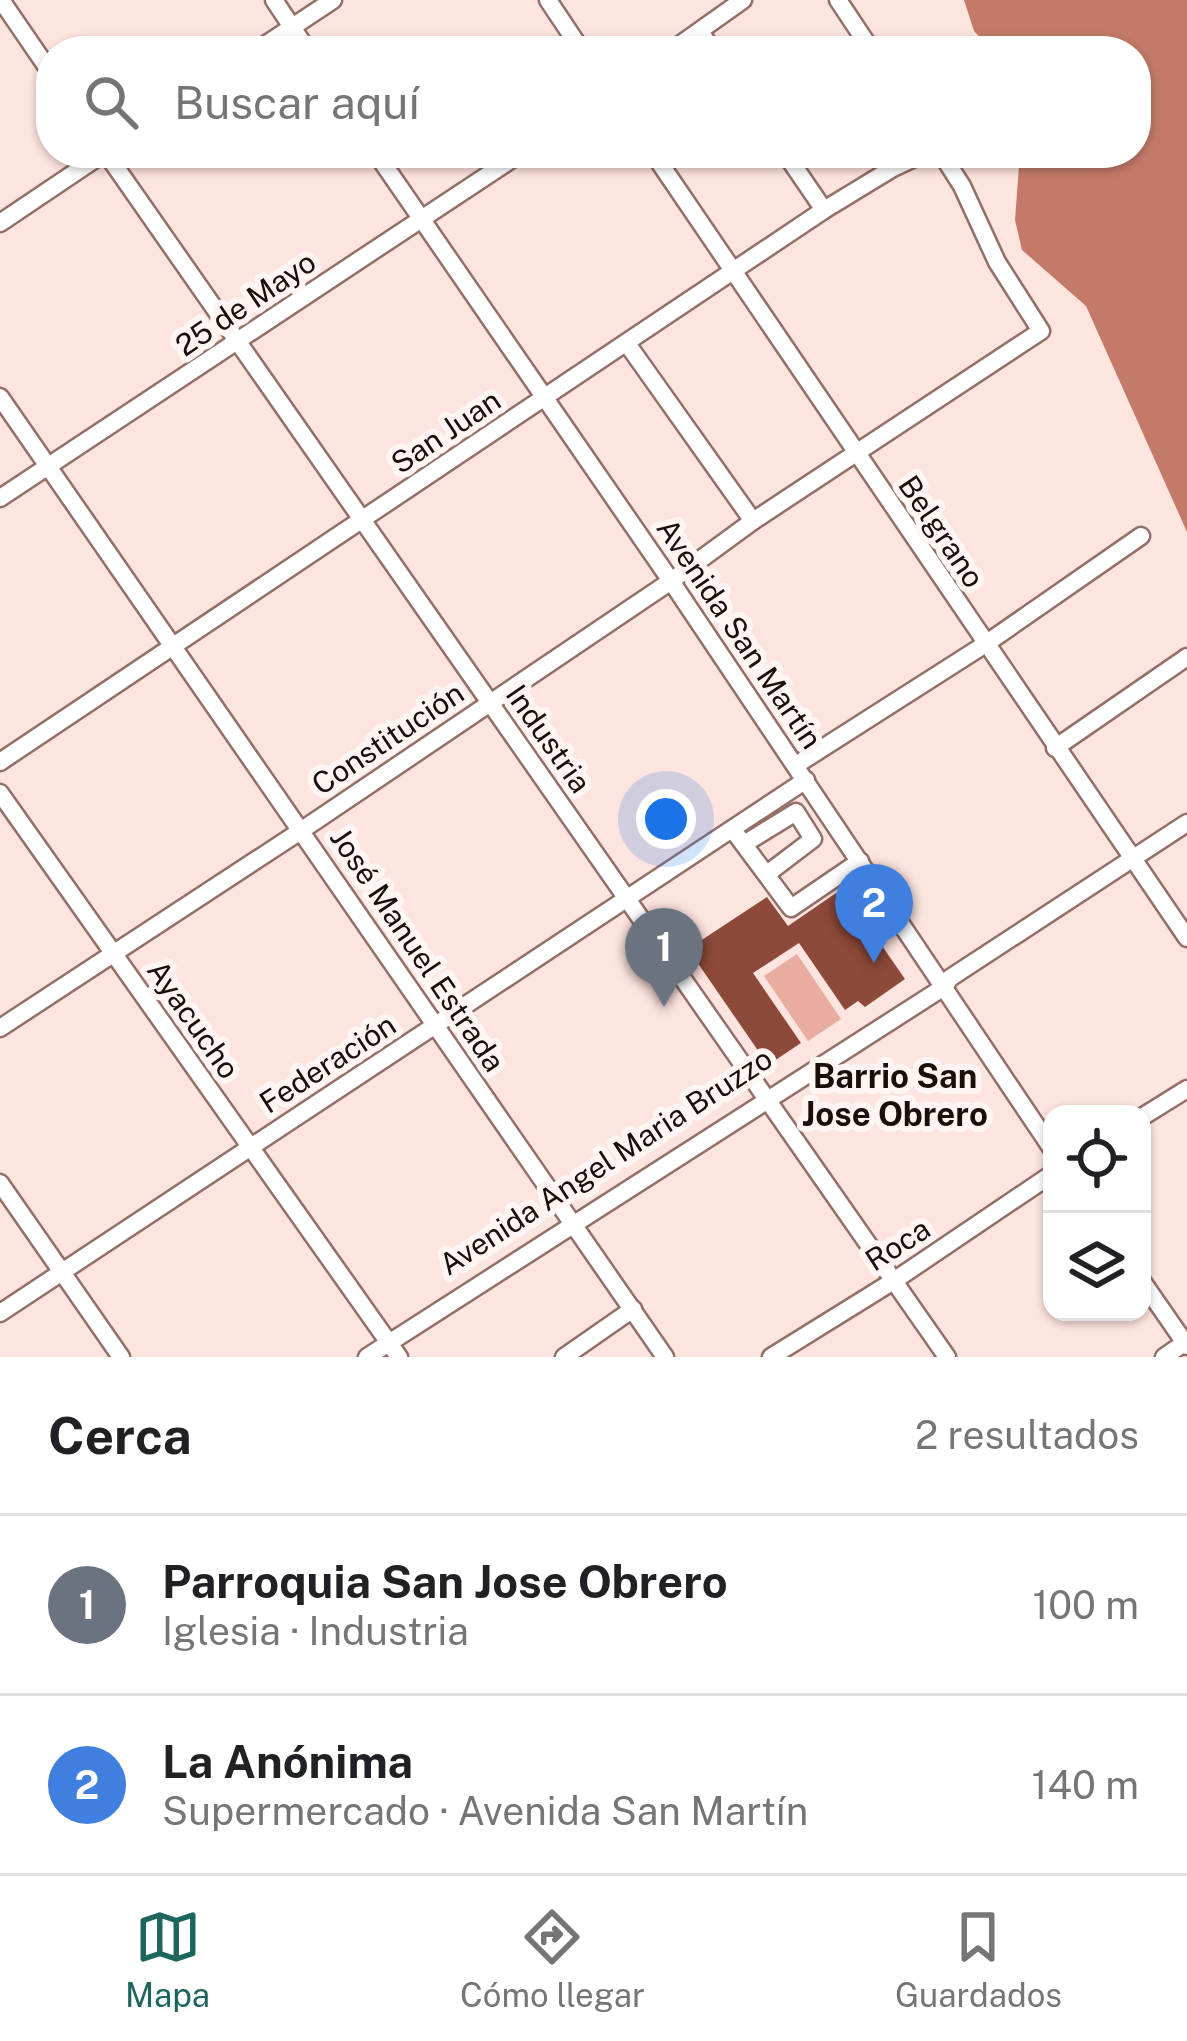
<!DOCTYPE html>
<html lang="es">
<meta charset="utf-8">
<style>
body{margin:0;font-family:"Public Sans",sans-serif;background:#f2f2f2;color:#202124}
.controls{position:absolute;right:36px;bottom:36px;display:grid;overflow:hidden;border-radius:24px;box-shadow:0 3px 9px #0004}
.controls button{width:108px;height:108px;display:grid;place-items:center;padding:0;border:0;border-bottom:3px solid #e0e0e0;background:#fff;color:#202124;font:60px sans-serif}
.you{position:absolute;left:666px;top:819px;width:42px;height:42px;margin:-30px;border:9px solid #fff;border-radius:50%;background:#1a73e8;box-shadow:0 0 0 18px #1a73e833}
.badge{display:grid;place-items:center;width:78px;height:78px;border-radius:50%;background:#1b665e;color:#fff;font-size:39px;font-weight:700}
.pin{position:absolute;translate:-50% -99px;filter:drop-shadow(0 3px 6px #0008)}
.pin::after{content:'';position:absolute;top:63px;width:42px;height:36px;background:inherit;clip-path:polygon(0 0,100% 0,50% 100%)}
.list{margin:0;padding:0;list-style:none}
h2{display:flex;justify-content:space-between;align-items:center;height:156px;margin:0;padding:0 48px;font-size:51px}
h2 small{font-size:39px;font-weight:400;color:#757577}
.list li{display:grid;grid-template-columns:78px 1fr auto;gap:36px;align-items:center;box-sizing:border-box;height:180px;padding:0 48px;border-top:3px solid #e0e0e0}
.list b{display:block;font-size:45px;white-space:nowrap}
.list p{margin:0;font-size:39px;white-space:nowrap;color:#757577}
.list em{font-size:39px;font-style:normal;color:#757577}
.icon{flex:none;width:66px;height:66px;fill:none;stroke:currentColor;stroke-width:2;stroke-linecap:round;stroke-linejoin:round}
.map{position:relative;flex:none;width:1187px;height:1357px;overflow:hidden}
.search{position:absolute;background:#fff;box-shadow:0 3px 9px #0004;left:36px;right:36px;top:36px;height:132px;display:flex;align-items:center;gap:30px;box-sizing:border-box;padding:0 42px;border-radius:48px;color:#757577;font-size:45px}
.sheet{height:516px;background:#fff}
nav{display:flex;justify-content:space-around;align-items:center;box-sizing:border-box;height:168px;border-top:3px solid #e0e0e0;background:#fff;font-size:33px;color:#757577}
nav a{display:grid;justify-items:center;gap:6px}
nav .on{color:#1b665e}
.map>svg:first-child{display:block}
</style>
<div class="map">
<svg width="1187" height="1357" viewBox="0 0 1187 1357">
<rect width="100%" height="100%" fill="#fee4de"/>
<!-- green -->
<polygon fill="#e8ad9f" points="797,954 841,1019 808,1041 764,976"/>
<!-- water -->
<polygon fill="#c37a68" points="964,0 1187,0 1187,532 1086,306 1022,250 1015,220 1019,166 1024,153 1136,153 1136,51 993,51 974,31"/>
<!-- building -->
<polygon fill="#8d4939" points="836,893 856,921 862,917 905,979 865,1007 858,1001 845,1010 799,943 753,973 801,1043 768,1065 688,949 767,897 788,926"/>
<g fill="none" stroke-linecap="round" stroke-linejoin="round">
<defs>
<g id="minor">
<polyline points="1,0 51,73"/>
<polyline points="274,0 308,51"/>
<polyline points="548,0 582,51"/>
<polyline points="838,0 872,51"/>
<polyline points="700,31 713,51"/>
<polyline points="256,51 333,0"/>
<polyline points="671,51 743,0"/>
<polyline points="106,153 947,1357"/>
<polyline points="376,153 671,581 1052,1149"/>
<polyline points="653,153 1187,938"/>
<polyline points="785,153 824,210"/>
<polyline points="0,223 104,153"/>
<polyline points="628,345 753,521"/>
<polyline points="0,397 665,1357"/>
<polyline points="0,498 521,153"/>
<polyline points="1055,748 1187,657"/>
<polyline points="0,762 824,210 893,168 925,153"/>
<polyline points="796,765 984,645 1141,536"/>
<polyline points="0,793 399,1357"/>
<polyline points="733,830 791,908 860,861"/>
<polyline points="744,844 796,812 813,839 767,874"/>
<polyline points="0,1028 302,830 671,581 753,521 1041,331 997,262 962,186 941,153"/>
<polyline points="1142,1117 1187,1089"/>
<polyline points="0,1183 121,1357"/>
<polyline points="1142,1281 1187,1346"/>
<polyline points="0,1313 806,780"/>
<polyline points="367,1357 944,987 950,978 1187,823"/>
<polyline points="564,1357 633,1309"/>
<polyline points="771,1357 895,1280 1052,1174"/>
<polyline points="1164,1357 1187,1341"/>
</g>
</defs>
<!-- minor casing -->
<use href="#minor" stroke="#946f66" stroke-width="21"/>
<!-- minor -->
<use href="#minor" stroke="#fff" stroke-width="16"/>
</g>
<g text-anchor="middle" stroke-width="12" stroke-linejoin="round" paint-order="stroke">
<!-- street labels -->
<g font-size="30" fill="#1b0d0a" stroke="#fff6f4">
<text transform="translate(246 304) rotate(-34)" y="10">25 de Mayo</text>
<text transform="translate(446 432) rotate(-34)" y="10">San Juan</text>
<text transform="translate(941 532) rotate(56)" y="10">Belgrano</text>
<text transform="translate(739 634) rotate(56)" y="10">Avenida San Martín</text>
<text transform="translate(388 739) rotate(-34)" y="10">Constitución</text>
<text transform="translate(548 739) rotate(55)" y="10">Industria</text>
<text transform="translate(417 950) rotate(56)" y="10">José Manuel Estrada</text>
<text transform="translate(193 1020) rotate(55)" y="10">Ayacucho</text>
<text transform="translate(328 1064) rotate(-33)" y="10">Federación</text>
<text transform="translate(606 1162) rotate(-33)" y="10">Avenida Angel Maria Bruzzo</text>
<text transform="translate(898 1245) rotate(-33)" y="10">Roca</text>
</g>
<!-- neighbourhood labels -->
<g font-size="33" font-weight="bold" fill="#1b0d0a" stroke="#fff6f4">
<text x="895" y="1088">Barrio San<tspan x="895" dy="38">Jose Obrero</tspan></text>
</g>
</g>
</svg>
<div class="controls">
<button><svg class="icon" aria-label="locate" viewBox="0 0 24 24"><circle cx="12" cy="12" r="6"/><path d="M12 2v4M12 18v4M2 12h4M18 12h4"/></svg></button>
<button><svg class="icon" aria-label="layers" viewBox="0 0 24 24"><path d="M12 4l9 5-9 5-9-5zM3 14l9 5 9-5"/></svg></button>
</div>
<div class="you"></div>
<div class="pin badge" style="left:664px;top:1007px;background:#6b7280">1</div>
<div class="pin badge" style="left:874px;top:963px;background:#3f7fe0">2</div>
<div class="search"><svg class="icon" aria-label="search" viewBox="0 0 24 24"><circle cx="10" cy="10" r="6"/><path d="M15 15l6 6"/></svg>Buscar aquí</div>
</div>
<section class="sheet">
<h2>Cerca<small>2 resultados</small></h2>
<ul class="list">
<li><span class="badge" style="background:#6b7280">1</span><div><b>Parroquia San Jose Obrero</b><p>Iglesia · Industria</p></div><em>100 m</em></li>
<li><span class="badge" style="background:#3f7fe0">2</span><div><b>La Anónima</b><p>Supermercado · Avenida San Martín</p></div><em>140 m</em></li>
</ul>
</section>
<nav>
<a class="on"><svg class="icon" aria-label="map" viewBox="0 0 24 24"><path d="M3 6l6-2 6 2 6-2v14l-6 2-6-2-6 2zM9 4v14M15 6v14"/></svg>Mapa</a>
<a><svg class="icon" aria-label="directions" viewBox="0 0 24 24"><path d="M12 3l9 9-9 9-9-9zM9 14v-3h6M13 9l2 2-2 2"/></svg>Cómo llegar</a>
<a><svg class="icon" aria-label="saved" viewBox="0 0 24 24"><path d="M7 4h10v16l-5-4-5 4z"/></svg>Guardados</a>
</nav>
